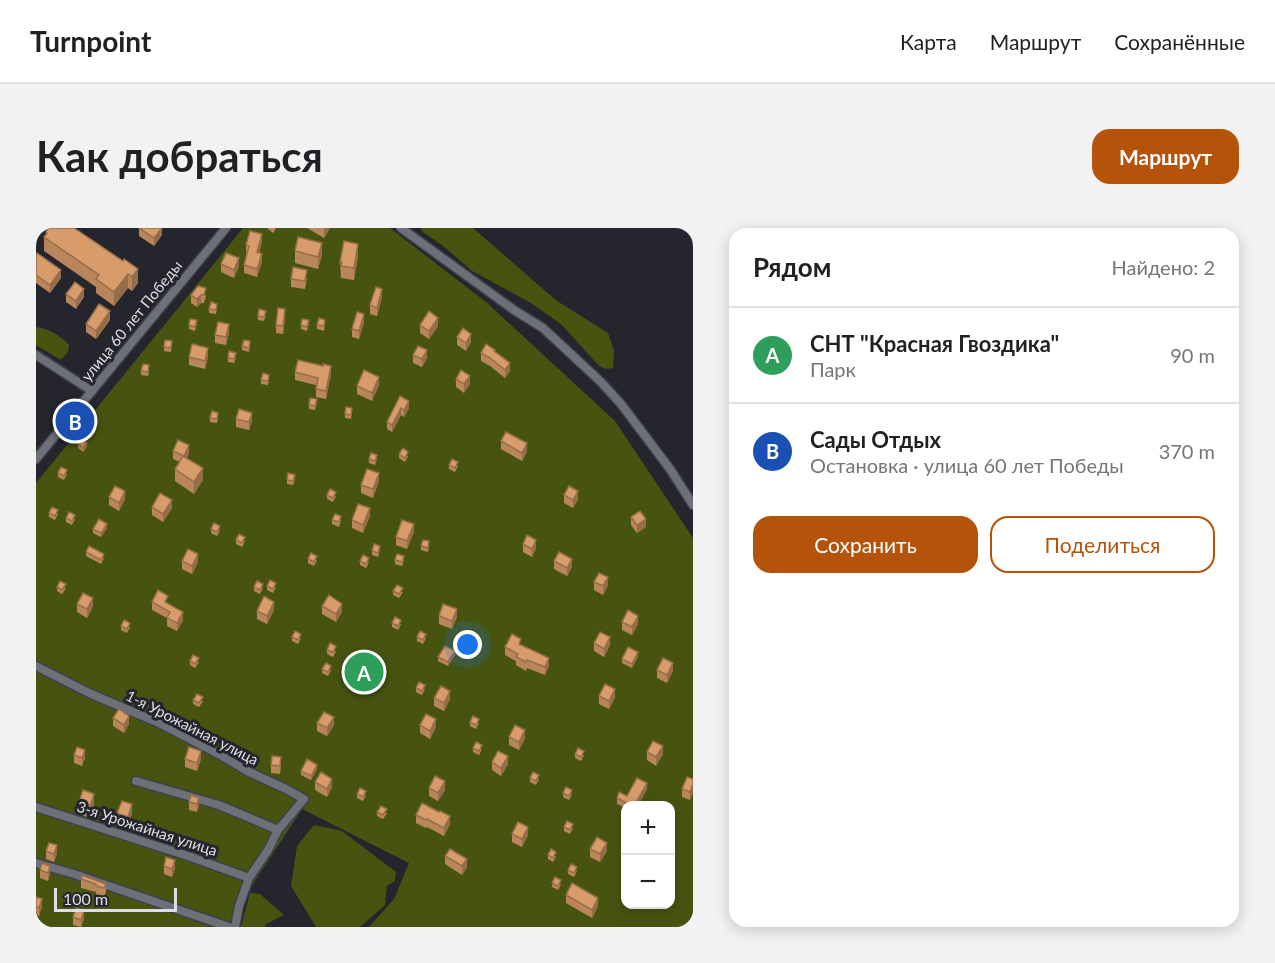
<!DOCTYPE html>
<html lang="ru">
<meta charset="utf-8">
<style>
body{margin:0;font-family:Lato,sans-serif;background:#f2f2f2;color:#202124}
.controls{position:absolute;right:18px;bottom:18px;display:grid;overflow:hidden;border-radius:12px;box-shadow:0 3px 15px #0003}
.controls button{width:54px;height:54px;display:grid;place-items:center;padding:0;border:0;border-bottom:2px solid #e0e0e0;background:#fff;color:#202124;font:30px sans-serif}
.scale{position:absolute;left:18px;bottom:15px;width:123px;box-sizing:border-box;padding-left:6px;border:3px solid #dedfe4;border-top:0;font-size:16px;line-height:21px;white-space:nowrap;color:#dedfe4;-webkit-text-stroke:4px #24252d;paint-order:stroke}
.you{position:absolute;left:432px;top:417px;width:21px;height:21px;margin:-15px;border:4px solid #fff;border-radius:50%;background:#1a73e8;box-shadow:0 0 0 9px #1a73e833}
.badge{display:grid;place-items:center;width:39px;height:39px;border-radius:50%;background:#b45309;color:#fff;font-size:20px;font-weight:700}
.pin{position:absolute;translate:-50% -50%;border:3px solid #fff;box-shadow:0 2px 6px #0006}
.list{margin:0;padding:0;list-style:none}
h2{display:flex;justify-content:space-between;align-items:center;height:78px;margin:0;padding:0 24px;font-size:26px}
h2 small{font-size:20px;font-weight:400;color:#757577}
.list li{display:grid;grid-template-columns:39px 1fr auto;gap:18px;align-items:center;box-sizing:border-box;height:96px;padding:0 24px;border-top:2px solid #e0e0e0}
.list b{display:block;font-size:22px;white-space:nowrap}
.list p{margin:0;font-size:20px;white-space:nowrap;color:#757577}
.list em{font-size:20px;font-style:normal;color:#757577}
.actions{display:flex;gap:12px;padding:18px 24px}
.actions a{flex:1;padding:14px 0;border:2px solid #b45309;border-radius:18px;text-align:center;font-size:21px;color:#b45309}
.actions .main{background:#b45309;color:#fff}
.map{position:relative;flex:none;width:657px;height:699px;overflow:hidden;border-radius:18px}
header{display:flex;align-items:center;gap:36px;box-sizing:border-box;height:84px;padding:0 30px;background:#fff;border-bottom:2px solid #e0e0e0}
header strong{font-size:28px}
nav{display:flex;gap:33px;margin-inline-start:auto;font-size:21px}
.intro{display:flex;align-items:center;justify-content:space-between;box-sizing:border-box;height:144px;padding:0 36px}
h1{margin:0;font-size:42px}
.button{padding:15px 27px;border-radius:18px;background:#b45309;color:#fff;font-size:21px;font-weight:700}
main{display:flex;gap:36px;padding:0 36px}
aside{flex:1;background:#fff;border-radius:18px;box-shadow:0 3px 15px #0003}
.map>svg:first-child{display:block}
</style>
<header>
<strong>Turnpoint</strong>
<nav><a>Карта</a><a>Маршрут</a><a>Сохранённые</a></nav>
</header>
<div class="intro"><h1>Как добраться</h1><a class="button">Маршрут</a></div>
<main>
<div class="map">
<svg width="657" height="699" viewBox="0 0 657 699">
<rect width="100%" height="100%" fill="#24252d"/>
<!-- green -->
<g fill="#475410" fill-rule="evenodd">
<path d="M207,0H354L450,74L579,193L657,310V699H333L358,671L373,635L266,581L211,665L202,699H0V255ZM590,578H634V676H590Z"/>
<polygon points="384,0 437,0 521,73 572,105 578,122 577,140 570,141 563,138 526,97 495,75 436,43 406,17 388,5"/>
<path d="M0,99C13,101 24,107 33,117L32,124L25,132L0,117Z"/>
<polygon points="278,597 306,603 360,644 359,653 351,658 349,677 324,699 280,699 255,658 261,618"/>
<polygon points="214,665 224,666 248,687 230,696 229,699 205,699"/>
</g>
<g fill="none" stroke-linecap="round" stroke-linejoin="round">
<defs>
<g id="minor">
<polyline points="365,0 478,82 507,100 565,154 585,176 634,241 657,277"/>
<polyline points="0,127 56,163"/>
<polyline points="0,231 190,0"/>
<polyline points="0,438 53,465 123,495 188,529 211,543 250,561 268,571 242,602 232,622 213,650 203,678 199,699"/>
<polyline points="100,553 183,577 242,602"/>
<polyline points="0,579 155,629 213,650"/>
<polyline points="0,635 38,646 193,699"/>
<polyline points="0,698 2,699"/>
</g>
</defs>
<!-- minor casing -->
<use href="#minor" stroke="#3f4047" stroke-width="11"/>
<!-- minor -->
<use href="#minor" stroke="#6d6f79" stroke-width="8"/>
</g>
<!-- wall -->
<g fill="#b9865b">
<polygon points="103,0 126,0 126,7 118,18 103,8"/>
<polygon points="231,0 240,0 237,5"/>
<polygon points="271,0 294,0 288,10"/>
<polygon points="10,4 87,33 102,55 96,63 92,60 78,78 60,65 60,59 8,23 8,9 10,6"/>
<polygon points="226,14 223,25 226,34 221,49 208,45 208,37 211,25 210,25 210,17"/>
<polygon points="259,23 286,27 282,41 259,35"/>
<polygon points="0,26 25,50 14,65 0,55"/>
<polygon points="322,28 318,52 305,50 304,34"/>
<polygon points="185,36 203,38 198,50 185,44"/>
<polygon points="271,50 269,61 255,59 255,51"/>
<polygon points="162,58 170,68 168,75 165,75 161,79 155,75 155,67"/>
<polygon points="30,66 48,69 40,81 30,74"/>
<polygon points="346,69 341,88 334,86 334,77"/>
<polygon points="181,80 180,86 173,85 173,81"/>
<polygon points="230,87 228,93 222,92 222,88"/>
<polygon points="249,89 247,106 240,105 240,97"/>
<polygon points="74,92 60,111 50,104 50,96"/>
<polygon points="328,94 323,111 316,109 316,101"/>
<polygon points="161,96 159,103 153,101 153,97"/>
<polygon points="273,96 271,103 265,101 265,97"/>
<polygon points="289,96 288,103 281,101 281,97"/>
<polygon points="384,97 402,98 393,111 384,105"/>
<polygon points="193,104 190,117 179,115 179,107"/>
<polygon points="421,109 435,114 430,123 421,117"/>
<polygon points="136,113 135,124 128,123 128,119"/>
<polygon points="214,117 213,124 206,122 206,118"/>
<polygon points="459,124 474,143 469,150 454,138 445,133 445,125"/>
<polygon points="377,127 391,130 386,139 377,135"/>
<polygon points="172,128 169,141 153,137 153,129"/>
<polygon points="200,129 198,135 192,134 192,130"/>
<polygon points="113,142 112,148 105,147 105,143"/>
<polygon points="259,144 295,146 290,171 280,169 280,157 259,152"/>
<polygon points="233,151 232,157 225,156 225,152"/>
<polygon points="420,151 434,156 428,165 420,159"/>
<polygon points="343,157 336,173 321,166 321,158"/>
<polygon points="364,168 373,180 368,189 365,187 356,204 351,201 351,194"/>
<polygon points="281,175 279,182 273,181 273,177"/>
<polygon points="316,184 315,191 309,190 309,186"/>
<polygon points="182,189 181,195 174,194 174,190"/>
<polygon points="200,191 216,193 213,202 200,199"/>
<polygon points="465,213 491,224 486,233 465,221"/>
<polygon points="42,216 51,219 47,224 42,220"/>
<polygon points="137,223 153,225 151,230 167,252 158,266 139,253 139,241 144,234 137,231"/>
<polygon points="363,226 372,228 369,234 363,230"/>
<polygon points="333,231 341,231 339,237 333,235"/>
<polygon points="413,237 422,238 419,244 413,241"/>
<polygon points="22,245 31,246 28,252 22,249"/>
<polygon points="259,251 257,257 251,256 251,252"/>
<polygon points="343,253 337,270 325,265 325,257"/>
<polygon points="291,267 300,268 297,274 291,271"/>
<polygon points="528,267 542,271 537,280 528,275"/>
<polygon points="73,269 89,271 83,283 73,277"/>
<polygon points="116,279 136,280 127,294 116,287"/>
<polygon points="13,285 22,286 19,292 13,289"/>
<polygon points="334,288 327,305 316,300 316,292"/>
<polygon points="595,289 610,299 601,305 595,297"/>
<polygon points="30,290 39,291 36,297 30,294"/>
<polygon points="296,292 305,292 303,299 296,296"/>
<polygon points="71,300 65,309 57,305 57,301"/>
<polygon points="175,301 184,302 181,308 175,305"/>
<polygon points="378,304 371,321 360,317 360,309"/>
<polygon points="200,312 209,313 206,319 200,316"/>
<polygon points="487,316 500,320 496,329 487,324"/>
<polygon points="393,317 392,324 385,322 385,318"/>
<polygon points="344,322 342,329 336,327 336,323"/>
<polygon points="50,324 68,330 65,336 50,328"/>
<polygon points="272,331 281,332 278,338 272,335"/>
<polygon points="359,332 368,332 366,338 359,336"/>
<polygon points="146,333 162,334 156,346 146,341"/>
<polygon points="324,333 333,334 330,340 324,337"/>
<polygon points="518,333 536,339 531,348 518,341"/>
<polygon points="558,354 572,357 567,367 558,362"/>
<polygon points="231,358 240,359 237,365 231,362"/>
<polygon points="21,359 30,360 26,366 21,363"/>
<polygon points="218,359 227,360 224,366 218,363"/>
<polygon points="357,363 367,364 363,370 357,367"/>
<polygon points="116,374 132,375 147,392 141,403 131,398 131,390 116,382"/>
<polygon points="41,376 57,378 51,390 41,384"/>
<polygon points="286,378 306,384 300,394 286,386"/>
<polygon points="238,382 231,396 221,391 221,383"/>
<polygon points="403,388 421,389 416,401 403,396"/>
<polygon points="586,394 602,396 596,407 586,402"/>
<polygon points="356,395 365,396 362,402 356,399"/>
<polygon points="85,398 94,399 91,405 85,402"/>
<polygon points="256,409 265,410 262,416 256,413"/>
<polygon points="381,409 390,410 387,416 381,413"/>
<polygon points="558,415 574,417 568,429 558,423"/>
<polygon points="485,417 513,438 509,447 491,440 490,443 480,437 480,433 469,427 469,419"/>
<polygon points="291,422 300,423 297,429 291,426"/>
<polygon points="419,427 412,438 402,433 402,429"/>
<polygon points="602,428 596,440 586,435 586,431"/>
<polygon points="154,433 163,434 159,440 154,437"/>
<polygon points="286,441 295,442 292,448 286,445"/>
<polygon points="621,442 637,443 631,455 621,450"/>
<polygon points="380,460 389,461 386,467 380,464"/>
<polygon points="563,468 579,469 573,481 563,476"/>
<polygon points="398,470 414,471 408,483 398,478"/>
<polygon points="157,472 167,473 163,479 157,476"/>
<polygon points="77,490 93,496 88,505 77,498"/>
<polygon points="434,494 443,495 440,501 434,498"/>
<polygon points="281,495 298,497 291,508 281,503"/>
<polygon points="384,497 400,499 394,511 384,505"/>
<polygon points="473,509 489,510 483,522 473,517"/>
<polygon points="437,520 446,521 443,527 437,524"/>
<polygon points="611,524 627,526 620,538 611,532"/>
<polygon points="539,526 548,527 545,533 539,530"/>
<polygon points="38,527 49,530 46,538 38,535"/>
<polygon points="149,531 165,531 161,543 149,539"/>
<polygon points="456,534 472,536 465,548 456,542"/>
<polygon points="235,537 245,537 244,546 235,545"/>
<polygon points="281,541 275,552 265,547 265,543"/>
<polygon points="494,550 503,551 500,557 494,554"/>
<polygon points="657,551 654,572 646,569 646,561"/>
<polygon points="279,554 296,559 291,569 279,562"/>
<polygon points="393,560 409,562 402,573 393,568"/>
<polygon points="611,561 604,574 607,578 590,578 590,580 581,576 581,570 591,568"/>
<polygon points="527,565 536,566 533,572 527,569"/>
<polygon points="321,566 330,567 327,573 321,570"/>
<polygon points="155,567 163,578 161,584 153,582 153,574"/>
<polygon points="43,574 58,578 54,590 43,586"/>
<polygon points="341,584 351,585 347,591 341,588"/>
<polygon points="81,585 96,585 92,597 81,593"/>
<polygon points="380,587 414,596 408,608 391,599 390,600 380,595"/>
<polygon points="528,599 537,600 534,606 528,603"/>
<polygon points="476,606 492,607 486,619 476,614"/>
<polygon points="554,621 571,623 564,634 554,629"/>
<polygon points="10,623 21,625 18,634 10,631"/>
<polygon points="512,627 520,628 517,634 512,631"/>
<polygon points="409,628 431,639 426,647 409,636"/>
<polygon points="128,638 139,640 136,649 128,646"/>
<polygon points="4,642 14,646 12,653 4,650"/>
<polygon points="532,642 541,643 538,649 532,646"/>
<polygon points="45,651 70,656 70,664 68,668 60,666 60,664 45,660"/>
<polygon points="516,655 525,656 522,662 516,659"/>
<polygon points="530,667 562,678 556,690 530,675"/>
<polygon points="0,669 6,679 3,688 0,687"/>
<polygon points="37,689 48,691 45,699 37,697"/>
</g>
<!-- shaded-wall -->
<g fill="#966d4a">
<polygon points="126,0 126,7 118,18 118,10"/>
<polygon points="288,0 294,0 288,10"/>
<polygon points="226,6 226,14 221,32 221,24"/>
<polygon points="286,15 286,27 282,41 282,29"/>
<polygon points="322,16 322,28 318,52 318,40"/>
<polygon points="226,26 226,34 221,49 221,41"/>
<polygon points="203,30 203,38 198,50 198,42"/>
<polygon points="102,41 102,55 96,63 96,49"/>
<polygon points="25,42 25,50 14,65 14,57"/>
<polygon points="92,46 92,60 78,78 78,64"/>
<polygon points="48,61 48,69 40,81 40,73"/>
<polygon points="346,61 346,69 341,88 341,80"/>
<polygon points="165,67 165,75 161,79 161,71"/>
<polygon points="249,81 249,89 247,106 247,98"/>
<polygon points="74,83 74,92 60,111 60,103"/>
<polygon points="328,86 328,94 323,111 323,103"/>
<polygon points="402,90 402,98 393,111 393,103"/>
<polygon points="193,96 193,104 190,117 190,109"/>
<polygon points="435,106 435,114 430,123 430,115"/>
<polygon points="172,120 172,128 169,141 169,133"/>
<polygon points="391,122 391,130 386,139 386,131"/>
<polygon points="474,135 474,143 469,150 469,142"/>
<polygon points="295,138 295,146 290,171 290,163"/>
<polygon points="434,148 434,156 428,165 428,156"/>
<polygon points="343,149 343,157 336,173 336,165"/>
<polygon points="373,173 373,180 368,189 368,182"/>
<polygon points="365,180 365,187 356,204 356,197"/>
<polygon points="216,185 216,193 213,202 213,194"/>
<polygon points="51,215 51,219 47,224 47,220"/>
<polygon points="491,215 491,224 486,233 486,225"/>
<polygon points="153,217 153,225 148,236 148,228"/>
<polygon points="167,240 167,252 158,266 158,254"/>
<polygon points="343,245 343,253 337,270 337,261"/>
<polygon points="89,263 89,271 83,283 83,275"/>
<polygon points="542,263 542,271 537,280 537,272"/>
<polygon points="136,272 136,280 127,294 127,286"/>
<polygon points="334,280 334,288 327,305 327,297"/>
<polygon points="610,291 610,299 601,305 601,297"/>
<polygon points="71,296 71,300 65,309 65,305"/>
<polygon points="378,296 378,304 371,321 371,313"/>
<polygon points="500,312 500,320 496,329 496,321"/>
<polygon points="162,326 162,334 156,346 156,338"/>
<polygon points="536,331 536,339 531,348 531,340"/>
<polygon points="572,349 572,357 567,367 567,358"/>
<polygon points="57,370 57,378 51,390 51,381"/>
<polygon points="238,374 238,382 231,396 231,388"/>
<polygon points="306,376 306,384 300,394 300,386"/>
<polygon points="421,381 421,389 416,401 416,393"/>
<polygon points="147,384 147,392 141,403 141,395"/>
<polygon points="602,388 602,396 596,407 596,399"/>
<polygon points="574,409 574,417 568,429 568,421"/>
<polygon points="419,423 419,427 412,438 412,434"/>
<polygon points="602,424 602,428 596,440 596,436"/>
<polygon points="513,430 513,438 509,447 509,439"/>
<polygon points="637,435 637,443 631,455 631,447"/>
<polygon points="579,461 579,469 573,481 573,473"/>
<polygon points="414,463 414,471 408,483 408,475"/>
<polygon points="93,488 93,496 88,505 88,497"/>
<polygon points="298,489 298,497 291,508 291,500"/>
<polygon points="400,491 400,499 394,511 394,503"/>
<polygon points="489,502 489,510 483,522 483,514"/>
<polygon points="627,518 627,526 620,538 620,529"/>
<polygon points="49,522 49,530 46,538 46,530"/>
<polygon points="165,523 165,531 161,543 161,535"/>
<polygon points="472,528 472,536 465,548 465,540"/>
<polygon points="281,537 281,541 275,552 275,548"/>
<polygon points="296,551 296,559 291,569 291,561"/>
<polygon points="409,553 409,562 402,573 402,565"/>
<polygon points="611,555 611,561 602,578 601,573"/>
<polygon points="657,556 657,565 654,572 654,564"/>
<polygon points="58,566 58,578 54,590 54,578"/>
<polygon points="163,570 163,578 161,584 161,576"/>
<polygon points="96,576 96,585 92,597 92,589"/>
<polygon points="414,588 414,596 408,608 408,600"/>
<polygon points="492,599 492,607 486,619 486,611"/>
<polygon points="571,615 571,623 564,634 564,626"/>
<polygon points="21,617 21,625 18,634 18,626"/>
<polygon points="431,631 431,639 426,647 426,638"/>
<polygon points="139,632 139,640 136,649 136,641"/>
<polygon points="14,638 14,646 12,653 12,645"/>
<polygon points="562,670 562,678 556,690 556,682"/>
<polygon points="6,671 6,679 3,688 3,680"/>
<polygon points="48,683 48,691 45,699 45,692"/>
</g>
<!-- building -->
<g fill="#d79c6a" stroke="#966d4a" stroke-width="1.5">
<polygon points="12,0 38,0 87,33 88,31 102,41 96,49 92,46 78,64 60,51 63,47 8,9 11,5 10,4"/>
<polygon points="103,0 126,0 118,10"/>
<polygon points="214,3 226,6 221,24 226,26 221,41 208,37 213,18 210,17"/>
<polygon points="262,9 286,15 282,29 259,23"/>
<polygon points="308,13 322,16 318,40 305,38 306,34 304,34"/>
<polygon points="1,25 25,42 14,57 0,47 0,26"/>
<polygon points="190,25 203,30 198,42 185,36"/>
<polygon points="257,39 271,42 269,53 255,51"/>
<polygon points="39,54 48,61 40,73 30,66"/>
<polygon points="162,58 170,60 168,67 165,67 161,71 155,67"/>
<polygon points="340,59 346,61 341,80 334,77"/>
<polygon points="175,74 181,76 180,82 173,81"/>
<polygon points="63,76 74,83 60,103 50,96"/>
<polygon points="242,80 249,81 247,98 240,97"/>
<polygon points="223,81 230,83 228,89 222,88"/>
<polygon points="393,83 402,90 393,103 384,97"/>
<polygon points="321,84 328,86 323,103 316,101"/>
<polygon points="283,90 289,92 288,98 281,97"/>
<polygon points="154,91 161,92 159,99 153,97"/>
<polygon points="266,91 273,92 271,99 265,97"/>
<polygon points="182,94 193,96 190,109 179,107"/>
<polygon points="427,100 435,106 430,115 421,109"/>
<polygon points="129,112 136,113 135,120 128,119"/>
<polygon points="208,112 214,113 213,120 206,118"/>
<polygon points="156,116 172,120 169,133 153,129"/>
<polygon points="450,116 459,122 458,123 474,135 469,142 454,130 445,125"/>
<polygon points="382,118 391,122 386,131 377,127"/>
<polygon points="193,123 200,125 198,131 192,130"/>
<polygon points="262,132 287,138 287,136 295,138 290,163 280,161 282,150 259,144"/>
<polygon points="107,136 113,137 112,144 105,143"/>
<polygon points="328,142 343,149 336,165 321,158"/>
<polygon points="425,142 434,148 428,156 420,151"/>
<polygon points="227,145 233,147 232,153 225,152"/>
<polygon points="364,168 373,173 368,182 365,180 356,197 351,194"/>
<polygon points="274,170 281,171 279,178 273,177"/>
<polygon points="310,179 316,180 315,187 309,186"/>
<polygon points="203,181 216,185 213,194 200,191"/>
<polygon points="176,183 182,185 181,191 174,190"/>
<polygon points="470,204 491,215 486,225 465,213"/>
<polygon points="46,211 51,215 47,220 42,216"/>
<polygon points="142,212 153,217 148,228 137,223"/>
<polygon points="367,220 372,224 369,230 363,226"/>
<polygon points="335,225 341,227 339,233 333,231"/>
<polygon points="147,228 167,240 158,254 139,241"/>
<polygon points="416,231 422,234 419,240 413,237"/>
<polygon points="25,239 31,242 28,248 22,245"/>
<polygon points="331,241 343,245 337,261 325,257"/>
<polygon points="252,245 259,247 257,253 251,252"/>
<polygon points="79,258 89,263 83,275 73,269"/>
<polygon points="533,258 542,263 537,272 528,267"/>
<polygon points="294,261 300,264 297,270 291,267"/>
<polygon points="124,265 136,272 127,286 116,279"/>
<polygon points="322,276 334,280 327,297 316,292"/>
<polygon points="16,279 22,282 19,288 13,285"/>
<polygon points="604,283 610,291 601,297 595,289"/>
<polygon points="33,284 39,287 36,293 30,290"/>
<polygon points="299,286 305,288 303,294 296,292"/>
<polygon points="63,291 71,296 65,305 57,301"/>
<polygon points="366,292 378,296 371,313 360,309"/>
<polygon points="178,295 184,298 181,304 175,301"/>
<polygon points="203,306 209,309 206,315 200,312"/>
<polygon points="491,307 500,312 496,321 487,316"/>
<polygon points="387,312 393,313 392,320 385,318"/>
<polygon points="338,316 344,318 342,325 336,323"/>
<polygon points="53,318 68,326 65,332 50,324"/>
<polygon points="152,321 162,326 156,338 146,333"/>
<polygon points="523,324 536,331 531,340 518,333"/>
<polygon points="275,325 281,328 278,334 272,331"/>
<polygon points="361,326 368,328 366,334 359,332"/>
<polygon points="327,327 333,330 330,336 324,333"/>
<polygon points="563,345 572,349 567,358 558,354"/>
<polygon points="234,352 240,355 237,361 231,358"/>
<polygon points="24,353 30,356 26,362 21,359"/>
<polygon points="221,353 227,356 224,362 218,359"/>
<polygon points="361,357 367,360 363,366 357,363"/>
<polygon points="122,362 132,368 129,374 147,384 141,395 131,390 134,384 116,374"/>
<polygon points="47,365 57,370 51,381 41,376"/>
<polygon points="293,367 306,376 300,386 286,378"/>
<polygon points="228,368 238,374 231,388 221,383"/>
<polygon points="407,376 421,381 416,393 403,388"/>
<polygon points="592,382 602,388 596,399 586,394"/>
<polygon points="359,389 365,392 362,398 356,395"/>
<polygon points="88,392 94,395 91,401 85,398"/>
<polygon points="259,403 265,406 262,412 256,409"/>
<polygon points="384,403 390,406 387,412 381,409"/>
<polygon points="564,404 574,409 568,421 558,415"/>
<polygon points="476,406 485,411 483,416 513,430 509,439 491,432 490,434 480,429 482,426 469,419"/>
<polygon points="294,415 300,418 297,424 291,422"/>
<polygon points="409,418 419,423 412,434 402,429"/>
<polygon points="592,419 602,424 596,436 586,431"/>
<polygon points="157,427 163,430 159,436 154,433"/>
<polygon points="627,430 637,435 631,447 621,442"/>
<polygon points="290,435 295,438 292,444 286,441"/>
<polygon points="383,454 389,457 386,463 380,460"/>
<polygon points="569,456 579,461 573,473 563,468"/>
<polygon points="405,458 414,463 408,475 398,470"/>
<polygon points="161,466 167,469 163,475 157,472"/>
<polygon points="83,481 93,488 88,497 77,490"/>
<polygon points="288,484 298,489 291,500 281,495"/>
<polygon points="390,486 400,491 394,503 384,497"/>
<polygon points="437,488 443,491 440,497 434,494"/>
<polygon points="479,497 489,502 483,514 473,509"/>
<polygon points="617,513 627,518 620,529 611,524"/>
<polygon points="440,514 446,517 443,523 437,520"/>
<polygon points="41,519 49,522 46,530 38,527"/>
<polygon points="153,519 165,523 161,535 149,531"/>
<polygon points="542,520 548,523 545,529 539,526"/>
<polygon points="462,523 472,528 465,540 456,534"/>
<polygon points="236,528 245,529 244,538 235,537"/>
<polygon points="271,531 281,537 275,548 265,543"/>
<polygon points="285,544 296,551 291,561 279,554"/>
<polygon points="497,544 503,547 500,553 494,550"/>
<polygon points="399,548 409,553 402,565 393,560"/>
<polygon points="651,549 657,551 657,556 654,564 646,561"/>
<polygon points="601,550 611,555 601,573 607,575 606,578 596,578 581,570 583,564 591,568"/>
<polygon points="530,559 536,562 533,568 527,565"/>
<polygon points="324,560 330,563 327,569 321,566"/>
<polygon points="47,562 58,566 54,578 43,574"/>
<polygon points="155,567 163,570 161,576 153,574"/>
<polygon points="86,573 96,576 92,589 81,585"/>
<polygon points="386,575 403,584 404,583 414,588 408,600 391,591 390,592 380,587"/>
<polygon points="345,578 351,581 347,587 341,584"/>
<polygon points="531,593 537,596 534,602 528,599"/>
<polygon points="482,594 492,599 486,611 476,606"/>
<polygon points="561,609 571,615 564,626 554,621"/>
<polygon points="13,615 21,617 18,626 10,623"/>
<polygon points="414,621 431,631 426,638 409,628"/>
<polygon points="515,621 520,624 517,630 512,627"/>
<polygon points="130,629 139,632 136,641 128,638"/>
<polygon points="6,635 14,638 12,645 4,642"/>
<polygon points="535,636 541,639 538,645 532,642"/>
<polygon points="46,647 70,656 68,660 60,658 60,656 45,651"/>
<polygon points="519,649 525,652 522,658 516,655"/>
<polygon points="536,655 562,670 556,682 530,667"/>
<polygon points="0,669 6,671 3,680 0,679"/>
<polygon points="40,680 48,683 45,692 37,689"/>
</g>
<g text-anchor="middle" stroke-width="6" stroke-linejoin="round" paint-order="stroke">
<!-- street labels -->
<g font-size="15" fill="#dedfe4" stroke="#24252d">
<text transform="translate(96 93) rotate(-51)" y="5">улица 60 лет Победы</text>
<text transform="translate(156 500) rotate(27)" y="5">1-я Урожайная улица</text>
<text transform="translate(111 601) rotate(18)" y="5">3-я Урожайная улица</text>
</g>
</g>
</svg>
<div class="controls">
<button>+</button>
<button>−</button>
</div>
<div class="scale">100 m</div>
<div class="you"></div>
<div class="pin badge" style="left:328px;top:444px;background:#2e9e5b">A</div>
<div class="pin badge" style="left:39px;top:193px;background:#1a4fb4">B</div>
</div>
<aside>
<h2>Рядом<small>Найдено: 2</small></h2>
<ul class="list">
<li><span class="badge" style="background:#2e9e5b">A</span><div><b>СНТ &quot;Красная Гвоздика&quot;</b><p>Парк</p></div><em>90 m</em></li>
<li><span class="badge" style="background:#1a4fb4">B</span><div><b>Сады Отдых</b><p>Остановка · улица 60 лет Победы</p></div><em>370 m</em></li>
</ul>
<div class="actions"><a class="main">Сохранить</a><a>Поделиться</a></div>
</aside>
</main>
